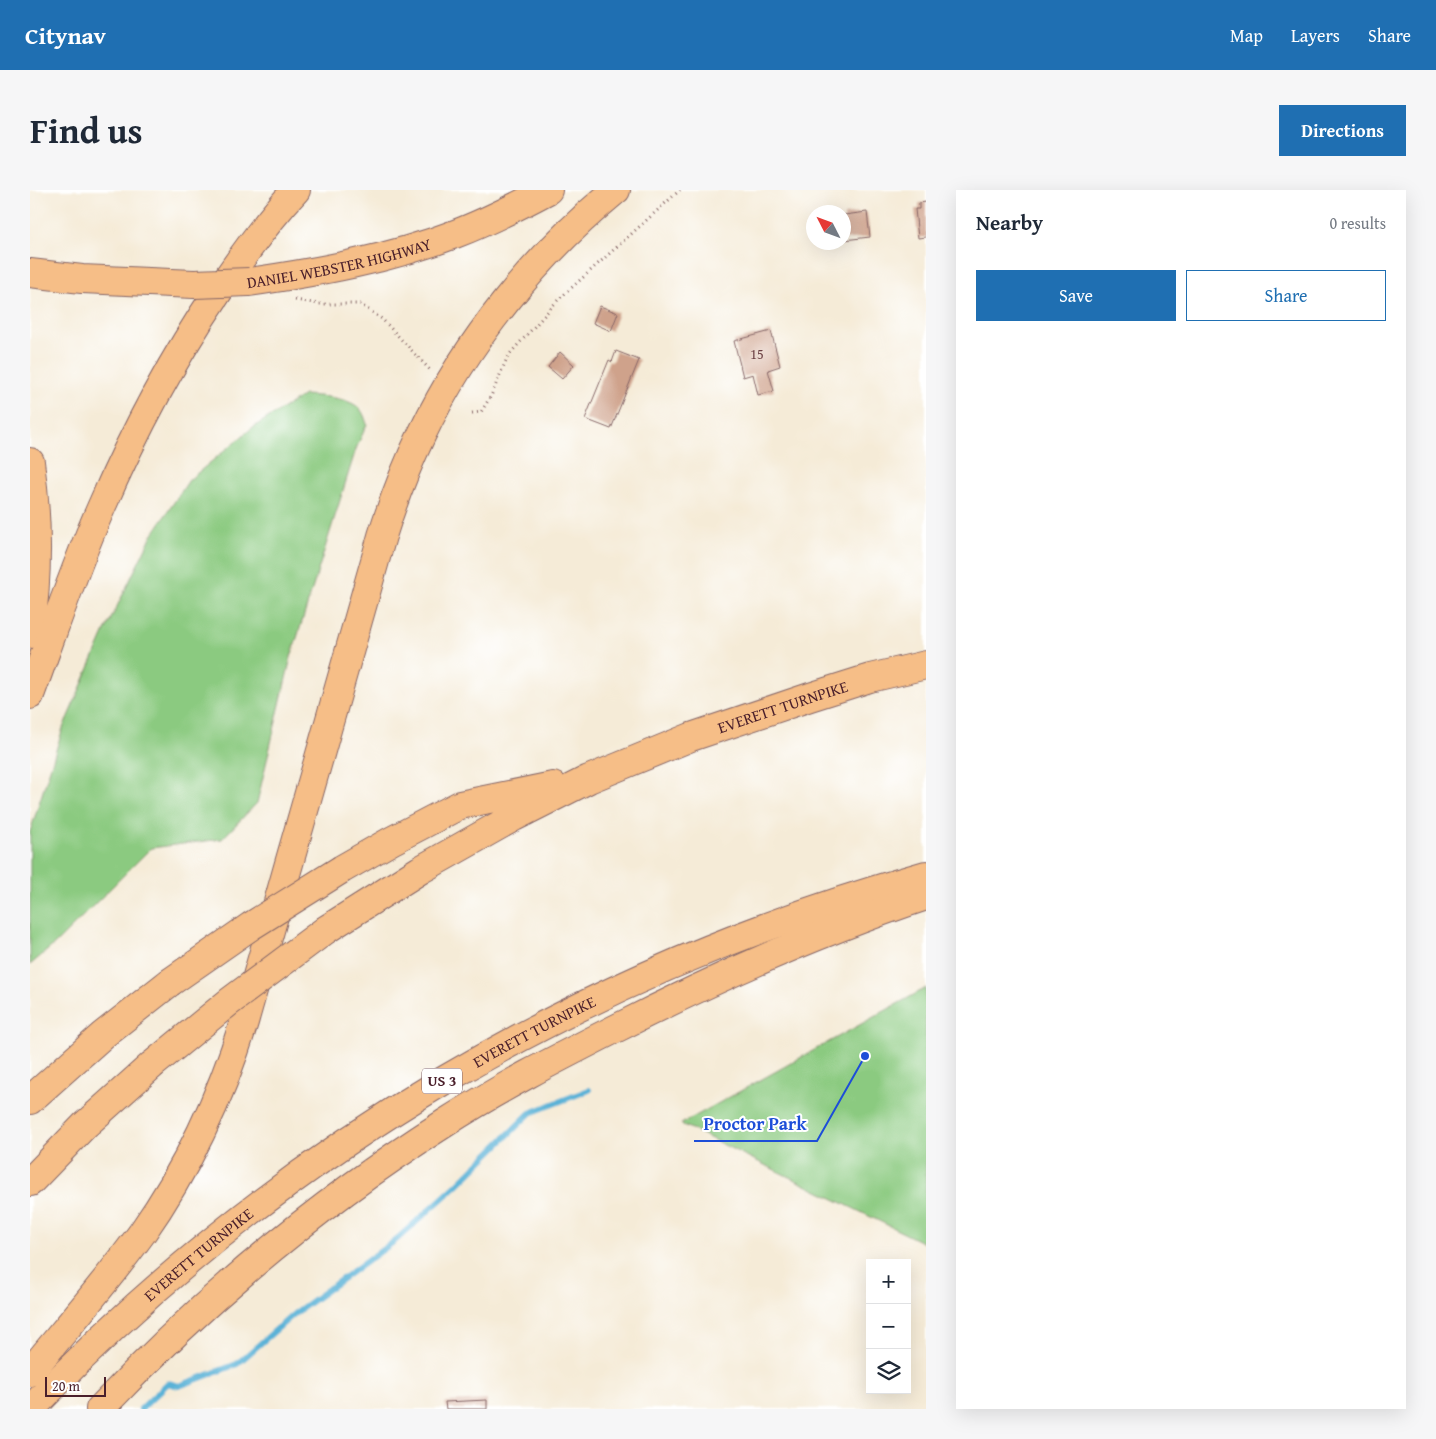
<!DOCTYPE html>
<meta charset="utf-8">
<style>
body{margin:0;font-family:"Gentium Book Plus",serif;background:#f6f6f7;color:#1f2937}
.controls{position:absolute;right:15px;bottom:15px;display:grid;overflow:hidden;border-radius:0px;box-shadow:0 5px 20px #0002}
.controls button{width:45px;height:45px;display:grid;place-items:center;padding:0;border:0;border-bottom:1px solid #e0e1e3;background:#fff;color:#1f2937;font:25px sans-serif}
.compass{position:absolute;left:776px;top:15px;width:45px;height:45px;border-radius:50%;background:#fff;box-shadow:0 5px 20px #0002;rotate:312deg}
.scale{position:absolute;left:15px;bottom:12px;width:61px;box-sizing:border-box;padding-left:5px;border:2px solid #4a1f2b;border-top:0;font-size:14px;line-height:18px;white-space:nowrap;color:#4a1f2b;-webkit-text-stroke:4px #fff;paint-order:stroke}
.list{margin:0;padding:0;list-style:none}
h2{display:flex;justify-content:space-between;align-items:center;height:65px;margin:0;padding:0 20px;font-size:21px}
h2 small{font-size:16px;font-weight:400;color:#747a83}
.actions{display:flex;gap:10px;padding:15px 20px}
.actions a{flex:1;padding:11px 0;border:1px solid #1f6fb2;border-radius:0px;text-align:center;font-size:18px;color:#1f6fb2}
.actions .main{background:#1f6fb2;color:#fff}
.icon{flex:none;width:28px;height:28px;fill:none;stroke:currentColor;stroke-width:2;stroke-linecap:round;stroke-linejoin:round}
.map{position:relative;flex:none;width:896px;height:1219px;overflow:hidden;border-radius:0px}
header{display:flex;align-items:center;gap:30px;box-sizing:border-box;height:70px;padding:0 25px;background:#1f6fb2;color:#fff}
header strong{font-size:24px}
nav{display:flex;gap:28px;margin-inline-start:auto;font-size:18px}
.intro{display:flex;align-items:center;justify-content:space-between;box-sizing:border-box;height:120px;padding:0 30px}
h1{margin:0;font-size:35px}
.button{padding:12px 22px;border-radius:0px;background:#1f6fb2;color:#fff;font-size:18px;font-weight:700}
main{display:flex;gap:30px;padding:0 30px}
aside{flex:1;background:#fff;border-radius:0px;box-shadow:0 5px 20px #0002}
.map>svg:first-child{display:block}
</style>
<header>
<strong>Citynav</strong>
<nav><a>Map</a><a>Layers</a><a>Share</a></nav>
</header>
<div class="intro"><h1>Find us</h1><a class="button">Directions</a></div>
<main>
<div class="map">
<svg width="896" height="1219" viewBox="0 0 896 1219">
<rect width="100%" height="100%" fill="#fff"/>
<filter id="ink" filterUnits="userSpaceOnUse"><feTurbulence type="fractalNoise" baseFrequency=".02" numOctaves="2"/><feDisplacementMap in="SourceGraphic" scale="10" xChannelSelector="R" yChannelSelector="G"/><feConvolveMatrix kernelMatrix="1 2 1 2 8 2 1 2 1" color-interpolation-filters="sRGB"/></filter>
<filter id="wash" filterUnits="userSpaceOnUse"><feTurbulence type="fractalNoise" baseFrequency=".0096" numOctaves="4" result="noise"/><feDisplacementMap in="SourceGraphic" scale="20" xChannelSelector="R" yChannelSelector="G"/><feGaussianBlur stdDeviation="1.12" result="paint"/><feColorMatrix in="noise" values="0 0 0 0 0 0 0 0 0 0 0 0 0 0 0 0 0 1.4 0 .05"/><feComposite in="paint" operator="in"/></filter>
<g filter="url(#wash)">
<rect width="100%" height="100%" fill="#f5ebd7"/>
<!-- green -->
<g fill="#8bca80" stroke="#6a7456">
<path d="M274,205C290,206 316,207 328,217C333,221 335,228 337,234L326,259L261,467L227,613L192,649L121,658L26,753L0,775V642L33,538L75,441L122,345L159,290L222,238Z"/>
<polygon points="896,798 896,1054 651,934"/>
</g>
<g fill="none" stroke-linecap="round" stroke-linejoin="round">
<!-- stream -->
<polyline stroke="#5ab2d7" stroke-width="6" points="111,1219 138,1193 149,1196 207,1174 264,1124 366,1050 427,995 500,923 559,900"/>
</g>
<g id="blocks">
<!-- building -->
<g fill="#cfa28b">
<polygon points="896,12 896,47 888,48 885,19 889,19 889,13"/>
<polygon points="837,22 840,47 814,50 814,25"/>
<polygon points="570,116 588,123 581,141 563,133"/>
<polygon points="741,141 750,176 738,180 744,201 728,205 723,184 713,187 704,151"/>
<polygon points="586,161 609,170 581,239 555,229 579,170 582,172"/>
<polygon points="530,162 544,175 532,189 518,177"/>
<polygon points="457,1210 457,1219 416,1219 415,1212"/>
</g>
</g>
</g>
<g filter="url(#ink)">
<use href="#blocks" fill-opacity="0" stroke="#866667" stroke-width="1"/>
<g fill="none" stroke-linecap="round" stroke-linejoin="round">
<defs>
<g id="major">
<polyline points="0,83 52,89 164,94"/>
<path id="s1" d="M219,92C288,82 360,69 425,44C457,32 488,16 518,0"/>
</g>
<g id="highway">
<path d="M0,272C8,329 8,387 0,444"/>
<path d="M0,505C23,442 44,379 71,318C104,242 142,170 188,102C212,66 237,31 266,0"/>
<polyline points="312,679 361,651 430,615 523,596"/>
<path id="s2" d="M297,739L390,680L484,627L559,589L661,547L780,507L840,488L896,475"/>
<polyline points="0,910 73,845 139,793"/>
<polyline points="0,992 55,935 122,875"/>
<path d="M0,1182C38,1136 77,1091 112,1043C157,979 191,907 214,832L352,346C363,311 376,277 392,244C437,150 506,66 586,0"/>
<path id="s3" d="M1,1219C246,961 555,781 896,685"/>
<path d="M70,1219C172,1111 289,1013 415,933C469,898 526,869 583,840C685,788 788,742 896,706"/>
</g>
</defs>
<!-- major casing -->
<use href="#major" stroke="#866667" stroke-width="30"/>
<!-- highway casing -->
<use href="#highway" stroke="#866667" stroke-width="30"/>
<!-- path -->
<g stroke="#866667" stroke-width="3" stroke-dasharray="1 4" stroke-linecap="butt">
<polyline points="265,110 289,114 330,114 352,129 401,181"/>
<polyline points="442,223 451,222 461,206 478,166 528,110 650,0"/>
</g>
<!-- major -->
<use href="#major" stroke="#f6be87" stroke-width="28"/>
<!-- highway -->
<use href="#highway" stroke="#f6be87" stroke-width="28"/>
<defs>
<polyline id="major-bridge" points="164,94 219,92"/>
<g id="highway-bridge">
<polyline points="139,793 221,736 312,679"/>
<polyline points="122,875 199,812 297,739"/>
</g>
</defs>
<!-- major-bridge casing -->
<use href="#major-bridge" stroke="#866667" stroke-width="30" stroke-linecap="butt"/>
<!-- highway-bridge casing -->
<use href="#highway-bridge" stroke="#866667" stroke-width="30" stroke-linecap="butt"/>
<!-- major-bridge -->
<use href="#major-bridge" stroke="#f6be87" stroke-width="28"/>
<!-- highway-bridge -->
<use href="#highway-bridge" stroke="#f6be87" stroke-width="28"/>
</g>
</g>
<g text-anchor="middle" stroke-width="4" stroke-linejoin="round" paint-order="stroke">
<!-- number labels -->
<g font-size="14" fill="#6b4043">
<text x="727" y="169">15</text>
</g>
<!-- shield labels -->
<rect fill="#fff" stroke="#80626b" stroke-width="1" x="392" y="878.5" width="40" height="25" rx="4"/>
<g font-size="15" font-weight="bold" fill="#4a1f2b">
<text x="412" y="896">US 3</text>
</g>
<!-- street labels -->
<g font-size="16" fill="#4a1f2b" stroke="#fff">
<text dy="6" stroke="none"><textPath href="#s1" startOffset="92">DANIEL WEBSTER HIGHWAY</textPath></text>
<text dy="6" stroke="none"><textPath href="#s2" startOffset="509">EVERETT TURNPIKE</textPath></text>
<text dy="6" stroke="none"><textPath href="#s3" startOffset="632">EVERETT TURNPIKE</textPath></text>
<text dy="6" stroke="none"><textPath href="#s3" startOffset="228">EVERETT TURNPIKE</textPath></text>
</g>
</g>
<!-- callouts -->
<path fill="none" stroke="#1d4ed8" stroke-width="2" d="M835 866L787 951H664"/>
<circle fill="#1d4ed8" stroke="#fff" stroke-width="2" cx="835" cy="866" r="5"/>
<g font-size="18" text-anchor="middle" font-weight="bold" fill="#1d4ed8" stroke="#fff" stroke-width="4" stroke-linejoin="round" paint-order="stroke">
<text x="725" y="940">Proctor Park</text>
</g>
</svg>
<div class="controls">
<button>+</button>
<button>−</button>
<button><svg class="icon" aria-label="layers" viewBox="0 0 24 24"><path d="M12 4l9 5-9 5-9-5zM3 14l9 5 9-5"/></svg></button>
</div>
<svg class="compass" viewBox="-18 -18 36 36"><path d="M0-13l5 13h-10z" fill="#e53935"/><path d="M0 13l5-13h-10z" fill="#747a83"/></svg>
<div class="scale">20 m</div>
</div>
<aside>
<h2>Nearby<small>0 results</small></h2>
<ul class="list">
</ul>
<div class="actions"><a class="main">Save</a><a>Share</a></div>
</aside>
</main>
